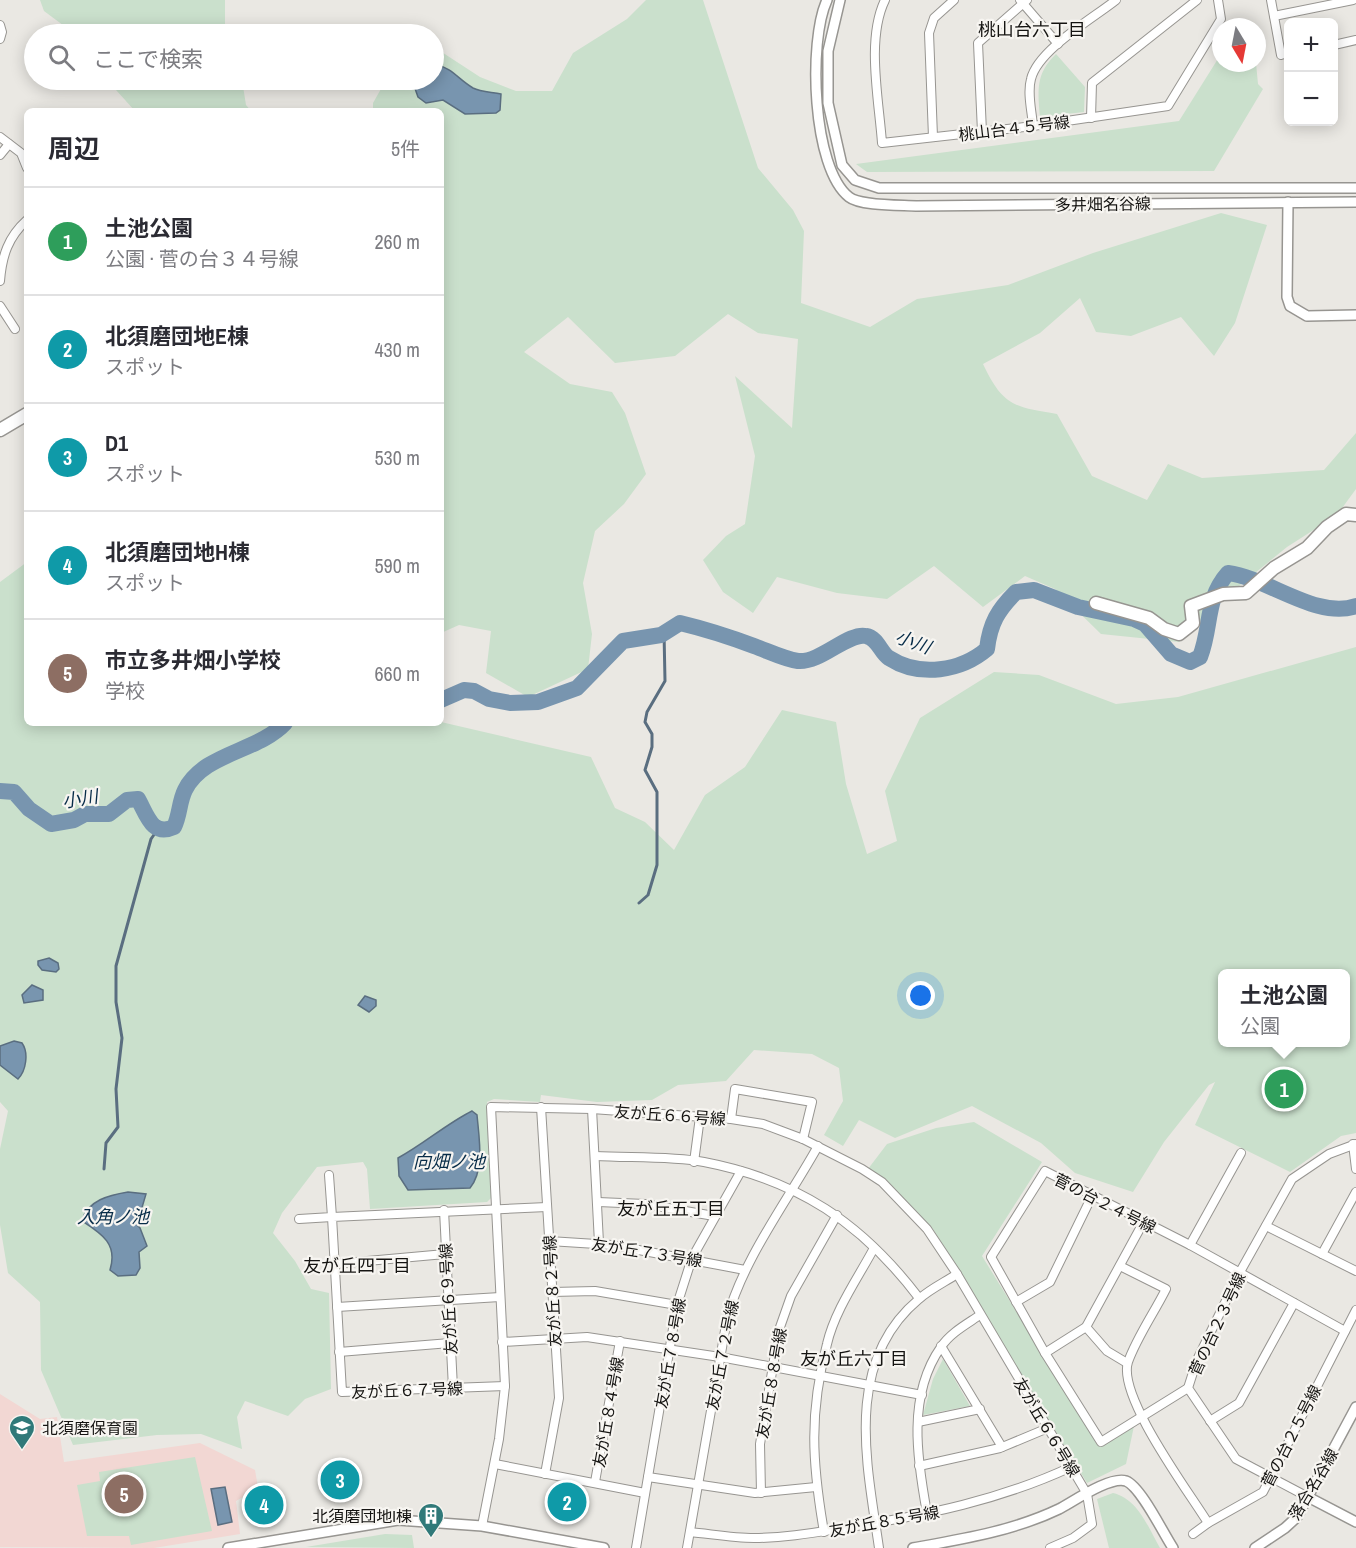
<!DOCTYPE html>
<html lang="ja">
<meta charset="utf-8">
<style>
body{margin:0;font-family:"Archivo Narrow","Noto Sans JP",sans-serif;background:#f2f2f3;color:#2b2b33}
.controls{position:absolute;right:18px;top:18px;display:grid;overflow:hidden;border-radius:9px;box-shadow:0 3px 15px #0003}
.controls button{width:54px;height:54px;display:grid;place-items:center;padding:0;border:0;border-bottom:2px solid #e1e1e2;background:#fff;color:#2b2b33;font:30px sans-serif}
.compass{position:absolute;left:1212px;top:18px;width:54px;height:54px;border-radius:50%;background:#fff;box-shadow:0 3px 15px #0003;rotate:170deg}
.you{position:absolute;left:921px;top:996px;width:21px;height:21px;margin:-15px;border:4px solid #fff;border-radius:50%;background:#1a73e8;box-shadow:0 0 0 9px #1a73e833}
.badge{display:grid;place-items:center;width:39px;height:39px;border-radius:50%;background:#307979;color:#fff;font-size:20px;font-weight:700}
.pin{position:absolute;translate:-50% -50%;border:3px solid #fff;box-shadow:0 2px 6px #0006}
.popup{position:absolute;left:1218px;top:969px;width:132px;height:78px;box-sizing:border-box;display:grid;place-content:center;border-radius:9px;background:#fff;filter:drop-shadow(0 2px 4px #0005);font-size:20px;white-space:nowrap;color:#7c7c81}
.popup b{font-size:22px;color:#2b2b33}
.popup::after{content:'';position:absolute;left:50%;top:100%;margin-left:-12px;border:12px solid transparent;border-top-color:#fff}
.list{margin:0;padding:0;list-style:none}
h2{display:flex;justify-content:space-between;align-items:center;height:78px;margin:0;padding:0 24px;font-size:26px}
h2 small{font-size:20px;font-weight:400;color:#7c7c81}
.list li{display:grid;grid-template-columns:39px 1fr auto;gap:18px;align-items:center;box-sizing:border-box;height:108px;padding:0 24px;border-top:2px solid #e1e1e2}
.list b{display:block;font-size:22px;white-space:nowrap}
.list p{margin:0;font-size:20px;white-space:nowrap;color:#7c7c81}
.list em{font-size:20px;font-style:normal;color:#7c7c81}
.icon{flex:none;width:33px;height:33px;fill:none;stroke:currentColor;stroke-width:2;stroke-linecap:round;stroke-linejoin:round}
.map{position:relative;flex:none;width:1356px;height:1548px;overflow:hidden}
.search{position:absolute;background:#fff;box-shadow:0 3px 15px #0003;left:24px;top:24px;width:420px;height:66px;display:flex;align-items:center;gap:15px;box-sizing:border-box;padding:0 21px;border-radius:33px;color:#7c7c81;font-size:22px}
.panel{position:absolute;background:#fff;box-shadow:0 3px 15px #0003;left:24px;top:108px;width:420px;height:618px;border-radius:9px}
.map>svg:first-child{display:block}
</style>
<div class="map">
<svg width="1356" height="1548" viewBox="0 0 1356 1548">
<rect width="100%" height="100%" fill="#eae8e3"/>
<!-- education -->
<polygon fill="#f2d7d3" points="0,1394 40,1419 57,1417 64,1462 200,1443 255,1470 258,1488 236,1501 240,1534 154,1548 0,1547"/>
<!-- green -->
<g fill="#cae0cc" fill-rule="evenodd">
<polygon points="40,0 225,0 225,34 75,34 44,11"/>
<path d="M646,0H703L758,168L793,210L804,231L801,303L870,327L917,299L1008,285L1093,253L1221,213L1267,225L1235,323L1214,356L1181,317L1131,336L1096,332L1080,298L1040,333L983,364C1003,406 1014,407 1057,414L1092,476L1147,500L1168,464L1202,478L1324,470L1356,433V489L1337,515L1287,547L1218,603L1179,642L1101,634L1055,589L1025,576L983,607L934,566L887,599L837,593L777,577L753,613L723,592L703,560L726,536L745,524L755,456L735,376L792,428L798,339L758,333L728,314L675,356L615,363L568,317L524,352L570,384L612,392L625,413L646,474L624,504L595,531L583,583L592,634L588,669L528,697L486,673L491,631L459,625L441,633V111H373V103L386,80H434V47L480,77L516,91H552L573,53L627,19Z"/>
<polygon points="351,25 373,34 334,34"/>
<path d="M1056,54L1085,87L1084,112L1040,117C1038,91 1035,74 1056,54Z"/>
<polygon points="1221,54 1221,63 1256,63 1258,84 1263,89 1214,171 867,172 856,164 1179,121"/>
<polygon points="107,80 242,80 246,105 251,111 135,111"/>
<path d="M27,562V723L441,722L591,757L615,808L645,822L674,850L705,795L745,767L782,710L836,722L846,784L867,854L897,841L885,791L920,718L994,672L1039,675L1116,704L1178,697L1356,647V1133L1341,1136L1290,1172L1195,1125L1215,1082L1209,1085L1164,1142L1133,1192L1075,1173L1041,1143L972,1106L895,1138L859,1120L843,1146L824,1135L843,1101L839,1068L812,1054L754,1050L726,1081L678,1085L652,1100L597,1102L541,1095L540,1102L494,1099L487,1102L492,1197L487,1202L370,1209L367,1169L363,1162L317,1167L282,1213L273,1233L295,1261L311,1289L329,1293L331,1389L305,1399L288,1416L245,1401L237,1417L242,1449L201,1434L157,1435L73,1445L41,1370L40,1302L8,1273L0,1225V1149L8,1111L0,1102V582ZM1222,974H1346V1042H1222Z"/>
<polygon points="974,1122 1042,1162 982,1256 1100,1447 1134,1426 1126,1464 1087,1483 933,1229 868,1169 887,1144 936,1128"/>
<polygon points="943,1359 970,1406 923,1415 933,1379"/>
<polygon points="195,1457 212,1531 131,1545 129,1536 87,1536 77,1485 100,1481 99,1472"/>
<path d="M1113,1493C1138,1499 1148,1527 1160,1548H1109L1097,1499Z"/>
<polygon points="385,1534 412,1535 414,1548 306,1547"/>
</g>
<!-- water -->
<g fill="#7895af" stroke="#5a6e80" stroke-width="1.5">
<path d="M437,65C452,68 459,80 473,88C481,92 492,92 501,94L500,110L496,113L465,114L443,100L426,103L418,97L412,80H434V67Z"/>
<polygon points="49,958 58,963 59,969 56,972 42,970 38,965 38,961"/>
<polygon points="32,985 43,990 43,1000 24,1003 22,995"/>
<polygon points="365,996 376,1000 376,1006 369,1012 358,1005"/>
<path d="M14,1041L22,1043C29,1053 26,1071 18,1079L0,1065V1046Z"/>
<path d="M472,1111L477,1115C479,1138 485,1170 470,1188L408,1190L399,1176L398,1158C424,1144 446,1124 472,1111Z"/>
<path d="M128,1192L146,1194L141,1211L133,1221L140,1228L147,1246L139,1252L140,1268L136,1275L118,1276L110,1270C118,1244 102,1234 82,1221C87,1200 110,1195 128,1192Z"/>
<polygon points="225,1487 232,1522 218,1525 211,1489"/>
</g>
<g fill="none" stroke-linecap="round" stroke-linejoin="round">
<!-- stream -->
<g stroke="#5a6e80" stroke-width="3">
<polyline points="639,903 648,895 657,865 657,792 645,770 652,747 652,734 645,722 647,712 665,681 664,632"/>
<polyline points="104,1169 106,1143 118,1127 116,1089 122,1038 116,1002 116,966 151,839 158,829"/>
</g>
<!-- river -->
<g stroke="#7895af" stroke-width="16">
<path d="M441,700L464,690L474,691L489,699L510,703L538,702L577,688L623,641L661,635L680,623C705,629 730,637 754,646C768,651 784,659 798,661C821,663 848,632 866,636C878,638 880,652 889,658C920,678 961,671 987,649C990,623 998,610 1016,592L1034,590L1078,607L1134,619L1145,624L1171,654L1190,662L1200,657C1212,626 1205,599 1228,573C1268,578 1317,620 1356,606"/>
<path d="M0,791L14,792L29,809L51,824L74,820L85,814H109L127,800L138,799C147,815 152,837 174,827C180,815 179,802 185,790C203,753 258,752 285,723"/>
</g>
<defs>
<g id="minor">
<path d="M885,0C866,39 879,100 882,143L1033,126L1168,106L1221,19L1218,0"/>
<polyline points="1020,0 1058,44"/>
<polyline points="1271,0 1281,55 1288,53"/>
<polyline points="1274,16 1353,0"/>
<polyline points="0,25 2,32 0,39"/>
<polyline points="1334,45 1356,40"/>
<polyline points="1091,118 1092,83 1197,0"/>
<path d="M1033,126C1032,112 1027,93 1031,79C1038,50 1092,19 1116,0"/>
<polyline points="982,132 978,43 1027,0"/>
<polyline points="0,137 21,153 27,168"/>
<polyline points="933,137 929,33 934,18 954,0"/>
<polyline points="0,155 9,144"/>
<path d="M0,281C2,256 8,237 27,220"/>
<polyline points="0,306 15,329"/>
<polyline points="541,1107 559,1398 545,1474"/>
<polyline points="592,1109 599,1243"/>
<polyline points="731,1119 735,1089 812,1102 803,1139"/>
<polyline points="1353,1144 1356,1169"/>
<path d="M595,1156C630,1158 670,1156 704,1162C798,1180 862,1223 919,1298"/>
<polyline points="694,1162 700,1117"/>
<polyline points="598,1202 645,1204 714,1216"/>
<polyline points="444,1210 453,1388"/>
<polyline points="299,1219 332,1217 329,1175"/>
<polyline points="1266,1226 1356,1271"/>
<polyline points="549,1241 612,1245 745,1270"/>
<polyline points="1190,1245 1241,1153"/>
<polyline points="1322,1254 1356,1192"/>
<polyline points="334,1264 445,1254"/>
<path d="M1120,1266L1166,1289C1154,1313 1137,1337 1128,1362C1117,1396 1189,1492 1208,1523L1263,1492L1356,1310"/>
<polyline points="552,1292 595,1291 677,1305"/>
<polyline points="1016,1302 1050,1282 1092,1196"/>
<polyline points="337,1307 500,1297"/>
<polyline points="1086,1327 1107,1351 1127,1363"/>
<polyline points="502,1342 587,1337 720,1357 922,1395"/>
<polyline points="941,1346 1002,1447"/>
<polyline points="339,1352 450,1343"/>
<polyline points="1045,1353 1086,1327 1143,1223"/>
<polyline points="505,1386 342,1392 332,1217 547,1207"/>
<polyline points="1188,1388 1101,1442 1045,1353 991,1257 1045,1171 1190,1245 1345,1331"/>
<polyline points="1210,1421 1239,1403 1294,1303"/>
<polyline points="918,1422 980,1409"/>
<polyline points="495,1464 645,1493"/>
<polyline points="919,1466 1000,1448 1048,1428"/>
<polyline points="648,1477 755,1493 816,1487"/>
<polyline points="595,1482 620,1341"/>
<polyline points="761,1493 760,1444 779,1330 791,1296 837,1215"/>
<polyline points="1308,1497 1236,1459 1188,1388 1197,1360 1240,1272 1292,1179 1329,1154 1356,1144"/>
<path d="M927,1513C917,1459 907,1395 941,1347C950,1333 967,1324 980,1315"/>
<polyline points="482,1526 499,1439 505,1386 491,1107 592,1109 731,1119 763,1124 803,1139 862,1169 882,1182 927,1229 957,1274 1087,1494 1092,1524 1073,1538 1050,1548"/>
<path d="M690,1532C711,1534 733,1538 754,1538C786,1538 818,1532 850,1527C927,1515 1000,1500 1071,1467"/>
<path d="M824,1532C812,1462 809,1413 827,1344C835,1310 858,1278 874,1248"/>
<polyline points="1193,1534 1208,1523"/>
<polyline points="636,1548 677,1305 692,1258 741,1171"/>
<path d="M687,1548L727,1319C743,1259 788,1200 818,1146"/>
<path d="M879,1548C867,1464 843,1362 919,1299C930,1289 945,1282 957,1274"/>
</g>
<g id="tertiary">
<path d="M827,0C808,41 812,168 849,197C860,206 901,205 916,206L1356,202"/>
<polyline points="840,0 828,51 828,103 842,165 855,180 879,188 1356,188"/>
<polyline points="1288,202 1287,297 1290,306 1307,316 1356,315"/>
<polyline points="1308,1497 1356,1522"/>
<polyline points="228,1548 398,1520 482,1526 604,1548"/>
<path d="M913,1548C963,1539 1013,1531 1059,1509C1074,1501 1110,1476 1126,1481C1141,1487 1163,1533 1173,1548"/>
<polyline points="1255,1548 1285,1528 1297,1517 1356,1407"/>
</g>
<g id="primary">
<polyline points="0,430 27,414"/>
<polyline points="1096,603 1149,618 1164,629 1179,634 1193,623 1191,606 1223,594 1246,593 1274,568 1307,548 1327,527 1346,514 1356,515"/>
</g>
</defs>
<!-- minor casing -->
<use href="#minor" stroke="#979591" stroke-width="10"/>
<!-- tertiary casing -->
<use href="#tertiary" stroke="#979591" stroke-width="12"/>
<!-- primary casing -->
<use href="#primary" stroke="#979591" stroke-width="15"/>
<!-- minor -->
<use href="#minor" stroke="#fff" stroke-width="8"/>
<!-- tertiary -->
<use href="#tertiary" stroke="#fff" stroke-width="9"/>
<!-- primary -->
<use href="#primary" stroke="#fff" stroke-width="12"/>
</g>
<!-- icons -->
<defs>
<symbol id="school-pin" viewBox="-11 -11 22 30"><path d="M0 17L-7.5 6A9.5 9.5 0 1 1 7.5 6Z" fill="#307979" stroke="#f7f5f1"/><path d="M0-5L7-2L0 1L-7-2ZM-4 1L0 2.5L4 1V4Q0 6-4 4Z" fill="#fff"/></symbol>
<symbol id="building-pin" viewBox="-11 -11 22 30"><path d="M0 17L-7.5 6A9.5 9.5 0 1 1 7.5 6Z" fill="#307979" stroke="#f7f5f1"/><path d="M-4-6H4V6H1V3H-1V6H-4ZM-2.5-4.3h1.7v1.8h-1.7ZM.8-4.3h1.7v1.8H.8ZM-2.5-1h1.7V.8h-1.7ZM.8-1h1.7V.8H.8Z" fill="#fff"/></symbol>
</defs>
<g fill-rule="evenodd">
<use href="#school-pin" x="7" y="1413" width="30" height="40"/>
<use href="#building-pin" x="416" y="1501" width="30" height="40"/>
</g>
<g text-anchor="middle" stroke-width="4.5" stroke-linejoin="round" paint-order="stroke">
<!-- street labels -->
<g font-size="16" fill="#151412" stroke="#f7f5f1">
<text transform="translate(1014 128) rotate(-7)" y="6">桃山台４５号線</text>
<text transform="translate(1103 204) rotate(-1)" y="6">多井畑名谷線</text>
<text transform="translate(670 1115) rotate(4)" y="6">友が丘６６号線</text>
<text transform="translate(1105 1203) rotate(27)" y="6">菅の台２４号線</text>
<text transform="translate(647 1252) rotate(9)" y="6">友が丘７３号線</text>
<text transform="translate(552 1291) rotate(-93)" y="6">友が丘８２号線</text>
<text transform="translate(448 1299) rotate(-93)" y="6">友が丘６９号線</text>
<text transform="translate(1217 1324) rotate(-65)" y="6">菅の台２３号線</text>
<text transform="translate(670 1353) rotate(-80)" y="6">友が丘７８号線</text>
<text transform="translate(722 1355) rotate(-79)" y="6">友が丘７２号線</text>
<text transform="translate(771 1383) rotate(-80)" y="6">友が丘８８号線</text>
<text transform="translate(407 1390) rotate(-2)" y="6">友が丘６７号線</text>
<text transform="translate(608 1412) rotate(-80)" y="6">友が丘８４号線</text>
<text transform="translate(1047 1427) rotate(59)" y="6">友が丘６６号線</text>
<text transform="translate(1291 1436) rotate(-63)" y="6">菅の台２５号線</text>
<text transform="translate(1313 1484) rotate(-59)" y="6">落合名谷線</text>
<text transform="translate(884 1521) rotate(-10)" y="6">友が丘８５号線</text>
</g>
<!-- poi labels -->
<g font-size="16" fill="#151412" stroke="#f7f5f1" text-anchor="start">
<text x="42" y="1434">北須磨保育園</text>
<text x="412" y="1522" text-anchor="end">北須磨団地I棟</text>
</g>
<!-- neighbourhood labels -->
<g font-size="18" fill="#151412" stroke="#f7f5f1">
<text x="1032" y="36">桃山台六丁目</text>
<text x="671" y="1215">友が丘五丁目</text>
<text x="357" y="1272">友が丘四丁目</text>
<text x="854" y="1365">友が丘六丁目</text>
</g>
<!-- water labels -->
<g font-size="18" font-style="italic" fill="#072c48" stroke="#f7f5f1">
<text transform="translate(913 642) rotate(20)" y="6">小川</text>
<text transform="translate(80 799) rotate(-9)" y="6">小川</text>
<text x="449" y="1168">向畑ノ池</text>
<text x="113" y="1223">入角ノ池</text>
</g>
</g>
</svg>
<div class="controls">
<button>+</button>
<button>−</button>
</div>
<svg class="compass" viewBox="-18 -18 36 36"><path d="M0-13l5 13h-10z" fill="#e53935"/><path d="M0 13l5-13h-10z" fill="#7c7c81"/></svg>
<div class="you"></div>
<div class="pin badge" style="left:1284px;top:1089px;background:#2e9e5b">1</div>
<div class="popup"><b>土池公園</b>公園</div>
<div class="pin badge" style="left:567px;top:1502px;background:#0f9aa8">2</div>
<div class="pin badge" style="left:340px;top:1480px;background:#0f9aa8">3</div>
<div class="pin badge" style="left:264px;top:1505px;background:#0f9aa8">4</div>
<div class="pin badge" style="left:124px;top:1494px;background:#8d6e63">5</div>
<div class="search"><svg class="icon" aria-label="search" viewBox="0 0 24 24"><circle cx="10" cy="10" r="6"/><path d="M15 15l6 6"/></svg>ここで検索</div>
<section class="panel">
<h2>周辺<small>5件</small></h2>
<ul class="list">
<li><span class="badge" style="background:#2e9e5b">1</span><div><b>土池公園</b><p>公園 · 菅の台３４号線</p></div><em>260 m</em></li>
<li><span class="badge" style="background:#0f9aa8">2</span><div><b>北須磨団地E棟</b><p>スポット</p></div><em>430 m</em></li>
<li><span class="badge" style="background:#0f9aa8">3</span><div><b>D1</b><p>スポット</p></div><em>530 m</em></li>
<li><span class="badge" style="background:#0f9aa8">4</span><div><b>北須磨団地H棟</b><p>スポット</p></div><em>590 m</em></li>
<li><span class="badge" style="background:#8d6e63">5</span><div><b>市立多井畑小学校</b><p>学校</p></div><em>660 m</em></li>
</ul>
</section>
</div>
